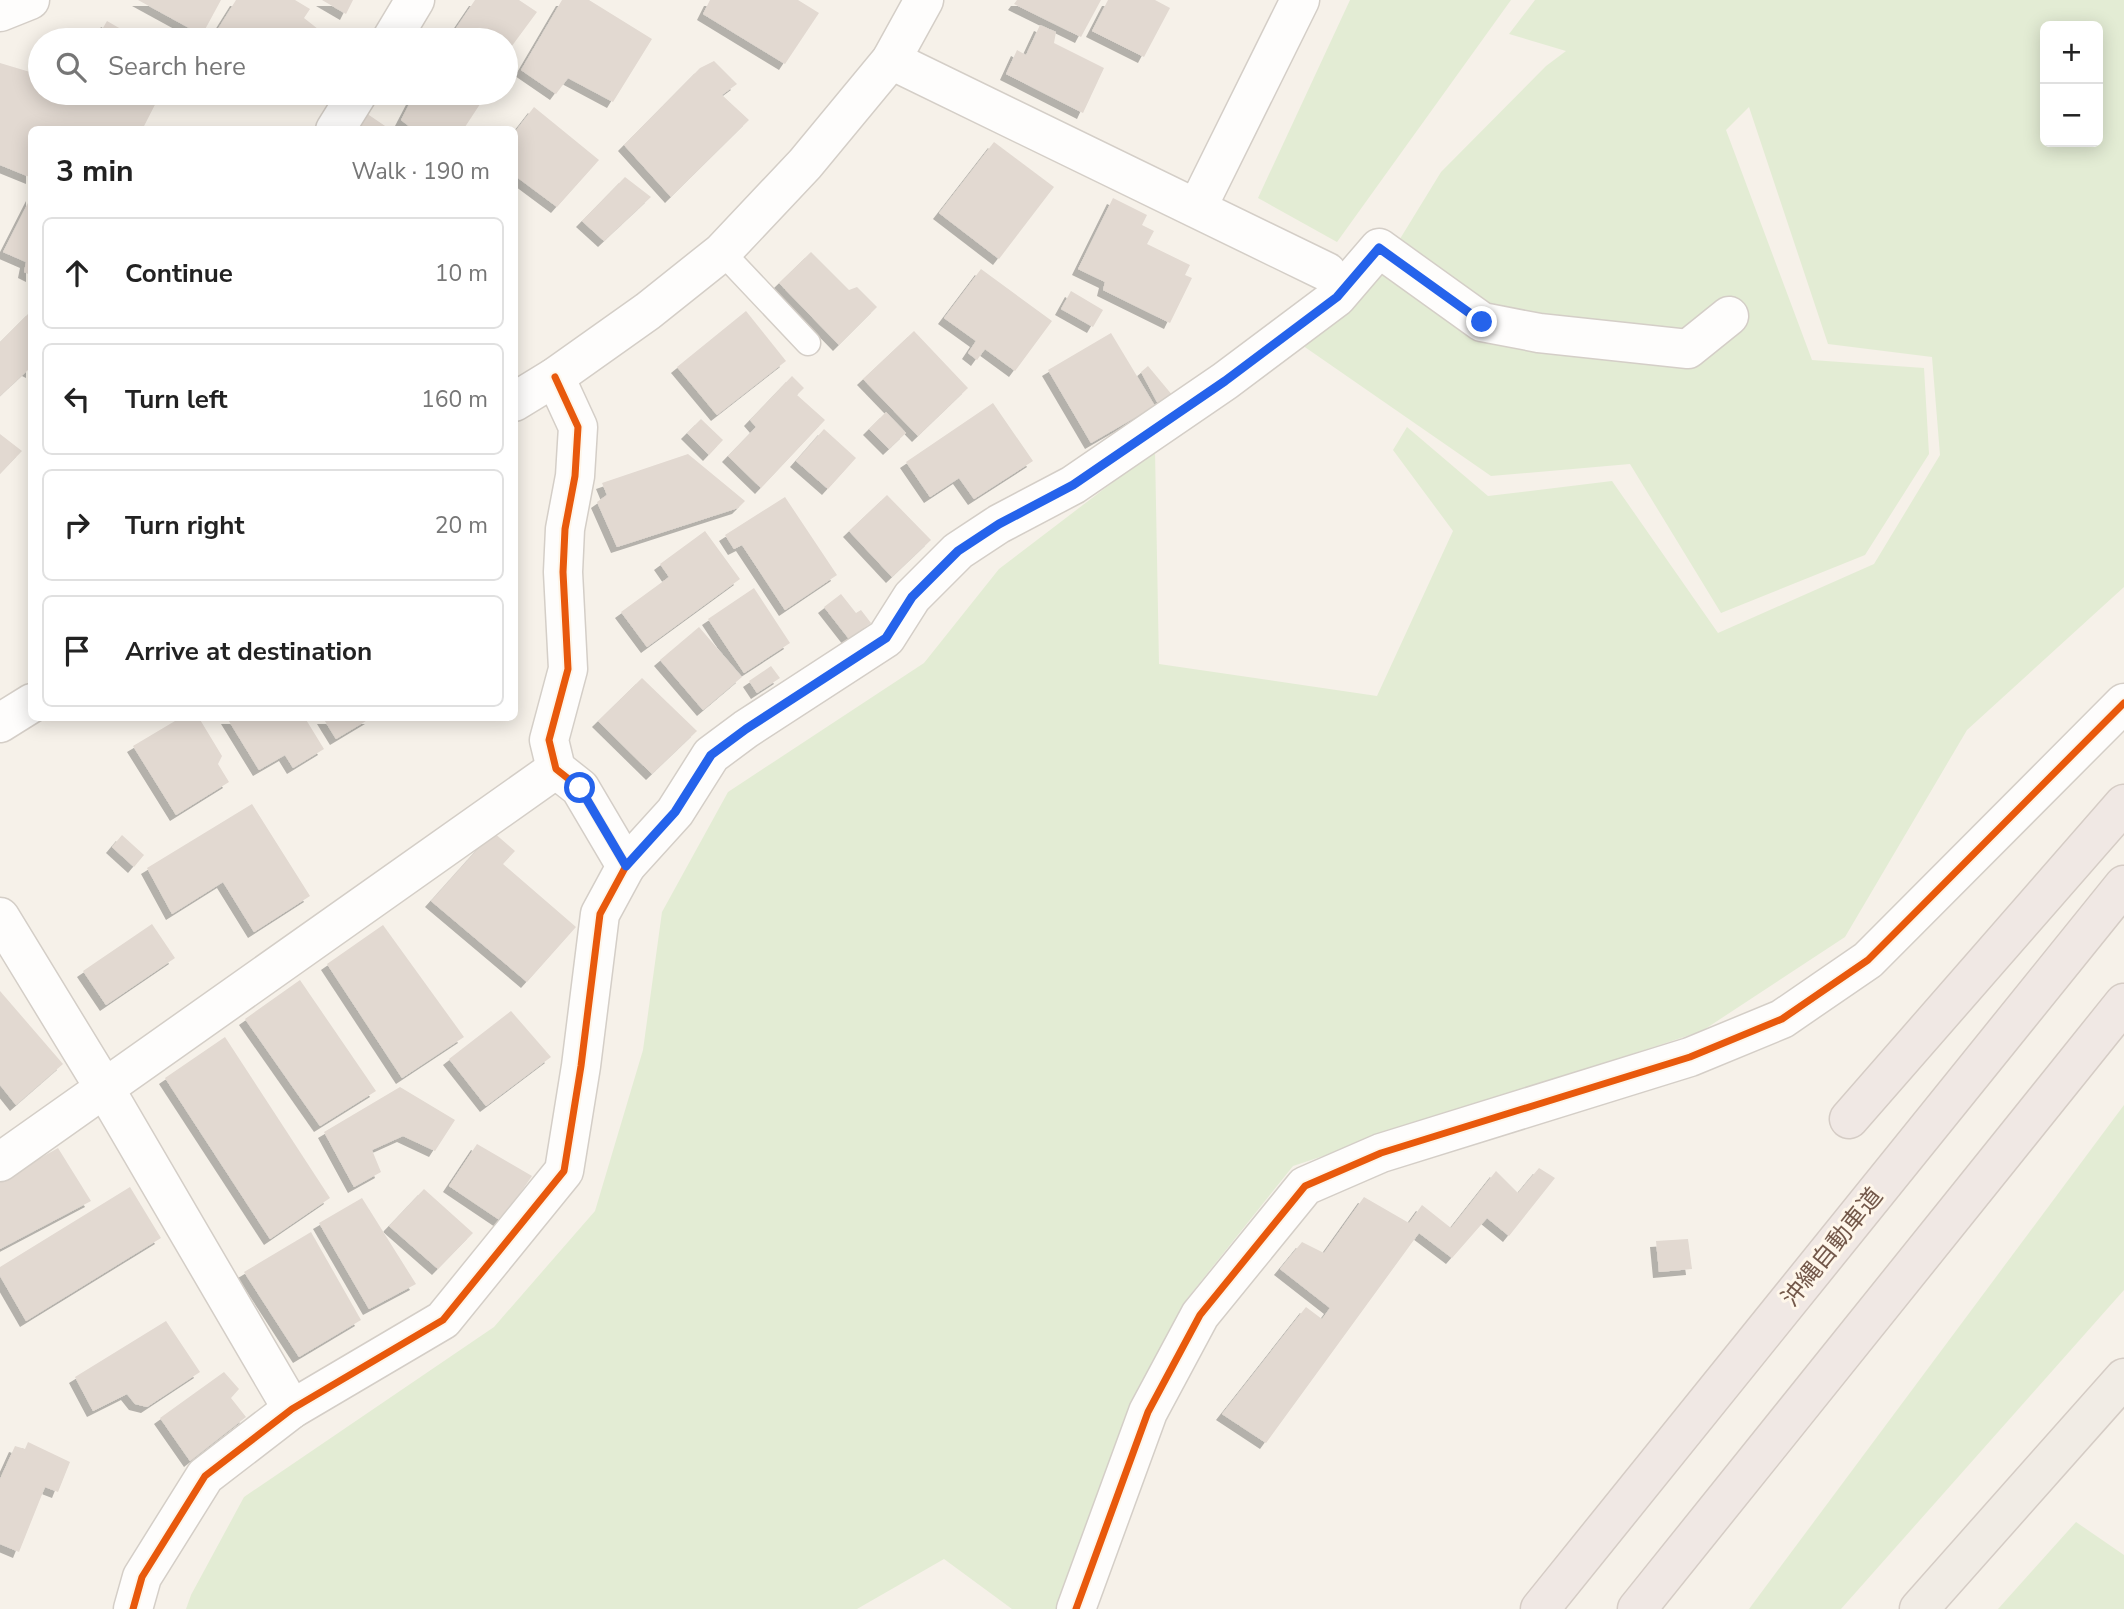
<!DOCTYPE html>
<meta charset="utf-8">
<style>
body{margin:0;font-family:"Nunito Sans","Noto Sans JP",sans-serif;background:#f2f2f2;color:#222}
.controls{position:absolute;right:21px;top:21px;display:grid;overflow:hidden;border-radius:10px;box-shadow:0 4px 18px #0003}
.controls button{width:63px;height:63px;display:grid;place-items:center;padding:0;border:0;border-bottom:2px solid #e0e0e0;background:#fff;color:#222;font:35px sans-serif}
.stop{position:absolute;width:21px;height:21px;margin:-16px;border:5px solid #2563eb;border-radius:50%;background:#fff}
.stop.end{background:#2563eb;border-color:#fff;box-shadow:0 2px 7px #0008}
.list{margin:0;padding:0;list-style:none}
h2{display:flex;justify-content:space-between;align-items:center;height:91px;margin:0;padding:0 28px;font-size:30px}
h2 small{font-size:23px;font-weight:400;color:#767676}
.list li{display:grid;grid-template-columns:46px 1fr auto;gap:21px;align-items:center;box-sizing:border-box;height:112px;margin:0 14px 14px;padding:0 14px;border:2px solid #e0e0e0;border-radius:10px}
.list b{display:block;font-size:26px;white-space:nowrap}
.list em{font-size:23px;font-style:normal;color:#767676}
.icon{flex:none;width:38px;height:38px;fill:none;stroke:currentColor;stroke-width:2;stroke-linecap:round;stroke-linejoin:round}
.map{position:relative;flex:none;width:2124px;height:1609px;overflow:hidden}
.search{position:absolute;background:#fff;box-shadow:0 4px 18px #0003;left:28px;top:28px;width:490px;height:77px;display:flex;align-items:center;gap:18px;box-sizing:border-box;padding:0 24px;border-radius:38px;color:#767676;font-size:26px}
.panel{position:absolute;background:#fff;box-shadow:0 4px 18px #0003;left:28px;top:126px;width:490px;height:595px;border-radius:10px}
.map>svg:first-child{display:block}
</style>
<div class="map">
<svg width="2124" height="1609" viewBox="0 0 2124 1609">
<defs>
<filter id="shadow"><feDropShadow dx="-6" dy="6" stdDeviation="0" flood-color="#0004"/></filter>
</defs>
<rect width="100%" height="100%" fill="#f6f1e9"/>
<!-- green -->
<g fill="#e3ecd4" fill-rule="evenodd">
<polygon points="1350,0 1511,0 1337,242 1258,198"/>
<path d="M1535,0H2124V587L1967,730L1845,937L1702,1031L1293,1166L1186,1300L1056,1609H1012L944,1559L857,1609H186L191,1595L244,1497L494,1327L595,1211L643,1050L662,912L728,792L924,663L999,569L1155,450L1159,664L1377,696L1453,531L1393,450L1407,427L1488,496L1612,481L1718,633L1874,564L1940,455L1932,357L1828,344L1749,107L1726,130L1812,360L1924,368L1929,454L1865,555L1721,613L1630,464L1491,476L1299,343L1384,265L1441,172L1546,66L1566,51L1509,34ZM2045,26H2098V142H2045Z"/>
<polygon points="2124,1105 2124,1290 1841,1609 1749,1609"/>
<polygon points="2076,1522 2124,1555 2124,1609 1998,1609"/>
</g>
<!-- building -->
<g fill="#e2d9d1" filter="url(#shadow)">
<polygon points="138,0 221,0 202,35"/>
<polygon points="236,0 295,0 310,9 304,18 332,40 211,40"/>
<polygon points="322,0 353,0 346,14"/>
<polygon points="475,0 519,0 537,12 506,54 506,40 448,40"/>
<polygon points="562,0 589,0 652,39 613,102 568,78 556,94 521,70"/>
<polygon points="710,0 798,0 819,13 785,64 703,14"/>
<polygon points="1017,0 1101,0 1081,37 1014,4"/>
<polygon points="1108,0 1155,0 1170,8 1144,57 1092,31"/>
<polygon points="107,21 140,40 96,40"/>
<polygon points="1040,25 1056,32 1054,43 1104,68 1083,113 1006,74 1017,50 1026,55"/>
<polygon points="714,61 737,84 722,95 749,120 671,197 624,145 700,68"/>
<polygon points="0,63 40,75 40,93 161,93 142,130 32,130 32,178 0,165"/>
<polygon points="415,93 483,93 486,95 463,130 414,130 401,120"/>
<polygon points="534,107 599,160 557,207 514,175 514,133"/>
<polygon points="366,113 391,130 356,130"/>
<polygon points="994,142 1054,187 999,259 939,213"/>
<polygon points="625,177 651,197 604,241 582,221"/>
<polygon points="32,195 32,276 24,272 26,262 3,252"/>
<polygon points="1113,198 1147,215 1142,225 1154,231 1147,244 1190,265 1185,275 1192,278 1170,323 1103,290 1105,282 1078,269"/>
<polygon points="811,252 849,290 857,287 877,307 839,345 779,283"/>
<polygon points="981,269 1052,321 1015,371 985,349 977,360 968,353 976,341 944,318"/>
<polygon points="1071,291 1103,310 1093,327 1061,309"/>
<polygon points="32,310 32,372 28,370 0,396 0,342"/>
<polygon points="746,311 786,361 717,415 677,367"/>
<polygon points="914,331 968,388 918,436 863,379"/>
<polygon points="1111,333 1155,406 1091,443 1048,370"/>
<polygon points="1148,366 1173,396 1158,404 1141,372"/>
<polygon points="792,376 804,388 797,395 825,420 761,488 728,456 756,427 750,420"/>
<polygon points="993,403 1033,461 974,499 959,478 930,497 906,462"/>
<polygon points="886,412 906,433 889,449 869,429"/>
<polygon points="701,419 723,440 709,455 687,433"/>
<polygon points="824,429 856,458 828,489 796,461"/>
<polygon points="0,434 22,451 0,474"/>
<polygon points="688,454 745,501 738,508 617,547 597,502 607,495 602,483"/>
<polygon points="887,495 931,540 892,577 849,531"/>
<polygon points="785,497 837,575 785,610 742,545 734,549 725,535"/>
<polygon points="705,531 740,579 647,647 621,612 669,577 660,564"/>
<polygon points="754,588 790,643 744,673 708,619"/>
<polygon points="841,594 856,613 861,610 871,623 849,639 824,607"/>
<polygon points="699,627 742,677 703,710 660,660"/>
<polygon points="771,666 780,678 757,693 749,681"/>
<polygon points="642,678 697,731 652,774 598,721"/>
<polygon points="180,718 199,718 222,756 218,764 229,782 176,815 133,746"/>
<polygon points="227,718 305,718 324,749 293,768 285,755 259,770"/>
<polygon points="323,718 371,718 336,739"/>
<polygon points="252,804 310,896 254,932 223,882 172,914 147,868"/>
<polygon points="493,832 515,851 503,864 576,927 527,982 431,901"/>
<polygon points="122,835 144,855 134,867 112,847"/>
<polygon points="152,924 175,958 106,1005 83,971"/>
<polygon points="383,925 464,1037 402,1078 327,964"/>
<polygon points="300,980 376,1091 320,1126 245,1019"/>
<polygon points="0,991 63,1064 16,1105 0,1085"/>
<polygon points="511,1011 551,1057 486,1106 449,1059"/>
<polygon points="225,1037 330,1198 270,1239 165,1078"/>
<polygon points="400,1087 455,1120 435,1151 403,1136 372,1150 381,1172 354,1187 324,1132"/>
<polygon points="477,1144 532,1176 501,1221 449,1186"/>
<polygon points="58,1148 91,1201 0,1249 0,1181"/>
<polygon points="1539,1168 1555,1178 1509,1236 1487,1218 1452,1258 1419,1233 1266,1443 1222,1414 1306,1307 1322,1319 1330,1308 1280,1269 1302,1242 1324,1253 1364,1197 1409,1223 1422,1205 1451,1228 1496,1171 1518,1193"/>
<polygon points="130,1187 161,1238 26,1321 0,1276 0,1267"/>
<polygon points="424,1189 473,1233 438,1269 389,1226"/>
<polygon points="362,1198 416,1284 369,1309 319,1223"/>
<polygon points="311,1232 361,1320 299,1357 244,1272"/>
<polygon points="1688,1239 1692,1269 1659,1272 1656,1241"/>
<polygon points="166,1321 200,1372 147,1407 135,1404 127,1394 93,1411 75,1377"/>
<polygon points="224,1372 239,1389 231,1398 246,1417 190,1461 160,1418"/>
<polygon points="28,1442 70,1462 58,1492 45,1487 19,1552 0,1544 0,1479 15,1446 25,1449"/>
</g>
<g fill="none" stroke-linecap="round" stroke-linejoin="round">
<defs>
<polyline id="service" points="722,252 808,343"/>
<g id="minor">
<polyline points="0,12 30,0"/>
<polyline points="391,40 415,0"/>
<polyline points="891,60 1327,272"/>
<polyline points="335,130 358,93"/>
<polyline points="1197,208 1300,0"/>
<polyline points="626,866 675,812 711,755 746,729 886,638 912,597 958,551 999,524 1073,485 1225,381 1337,297 1379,248 1482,322 1539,333 1688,349 1729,316"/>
<polyline points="0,917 105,1089 292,1409"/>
<polyline points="0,1162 556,769"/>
<polyline points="133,1609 142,1577 205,1476 292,1409 443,1320 564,1171 581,1066 600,914 626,866 580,788 556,769 549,740 568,669 563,572 565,529 575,476 578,427 555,377"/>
<polyline points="1076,1609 1148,1412 1200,1315 1305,1186 1381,1153 1690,1057 1782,1019 1868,960 2124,703"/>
</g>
<g id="tertiary">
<polyline points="514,402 555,377 648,311 722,252 805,164 891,60 924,0"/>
<polyline points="0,723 32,703"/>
</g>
<polyline id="primary" points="1919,1609 2124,1378"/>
<g id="motorway">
<polyline points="1849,1119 2124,804"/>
<polyline points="1540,1609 2124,885"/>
<polyline points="1637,1609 2124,1003"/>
</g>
</defs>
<!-- service casing -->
<use href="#service" stroke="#d4cec7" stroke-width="27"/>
<!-- minor casing -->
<use href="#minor" stroke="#d4cec7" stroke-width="41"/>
<!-- tertiary casing -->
<use href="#tertiary" stroke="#d4cec7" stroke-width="41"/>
<!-- primary casing -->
<use href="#primary" stroke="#d5ccc5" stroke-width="41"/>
<!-- motorway casing -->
<use href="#motorway" stroke="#d5ccc5" stroke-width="41"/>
<!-- service -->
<use href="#service" stroke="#fefdfc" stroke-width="24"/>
<!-- minor -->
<use href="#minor" stroke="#fefdfc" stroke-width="38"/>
<!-- tertiary -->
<use href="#tertiary" stroke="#fefdfc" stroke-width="38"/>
<!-- primary -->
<use href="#primary" stroke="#f1ece5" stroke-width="38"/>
<!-- motorway -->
<use href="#motorway" stroke="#f0e8e4" stroke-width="38"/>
<defs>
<g id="cycleway">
<polyline points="133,1609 142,1577 205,1476 292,1409 443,1320 564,1171 581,1066 600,914 626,866 580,788 556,769 549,740 568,669 563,572 565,529 575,476 578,427 555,377"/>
<polyline points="1076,1609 1148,1412 1200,1315 1305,1186 1381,1153 1690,1057 1782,1019 1868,960 2124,703"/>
</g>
</defs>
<!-- cycleway casing -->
<use href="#cycleway" stroke="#fef6ea" stroke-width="11"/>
<!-- cycleway -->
<use href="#cycleway" stroke="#e8590c" stroke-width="7"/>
</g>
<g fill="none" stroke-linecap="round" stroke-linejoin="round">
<!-- route -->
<polyline stroke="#2563eb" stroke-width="9" points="580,788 626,866 675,812 711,755 746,729 886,638 912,597 958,551 999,524 1073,485 1225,381 1337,297 1379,248 1482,322"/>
</g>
<g text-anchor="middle" stroke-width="6" stroke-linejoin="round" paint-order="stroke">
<!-- street labels -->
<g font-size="24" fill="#73584a" stroke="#fef6ea">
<text transform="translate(1832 1247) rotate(-51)" y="8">沖縄自動車道</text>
</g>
</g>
</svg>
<div class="controls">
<button>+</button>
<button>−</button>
</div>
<div class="stop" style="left:580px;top:788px"></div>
<div class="stop end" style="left:1482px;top:322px"></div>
<div class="search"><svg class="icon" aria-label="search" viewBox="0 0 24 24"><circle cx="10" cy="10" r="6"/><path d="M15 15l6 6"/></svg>Search here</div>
<section class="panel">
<h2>3 min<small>Walk · 190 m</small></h2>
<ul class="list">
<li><svg class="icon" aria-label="ahead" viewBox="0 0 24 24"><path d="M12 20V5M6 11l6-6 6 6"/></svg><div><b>Continue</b></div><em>10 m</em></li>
<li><svg class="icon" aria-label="left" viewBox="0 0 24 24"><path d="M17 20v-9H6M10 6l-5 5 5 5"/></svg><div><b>Turn left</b></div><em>160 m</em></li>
<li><svg class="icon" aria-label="right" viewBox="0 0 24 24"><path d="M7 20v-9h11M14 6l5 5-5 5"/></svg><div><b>Turn right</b></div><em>20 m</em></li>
<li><svg class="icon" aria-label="arrive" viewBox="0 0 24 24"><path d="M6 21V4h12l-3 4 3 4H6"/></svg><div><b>Arrive at destination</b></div></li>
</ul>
</section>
</div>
